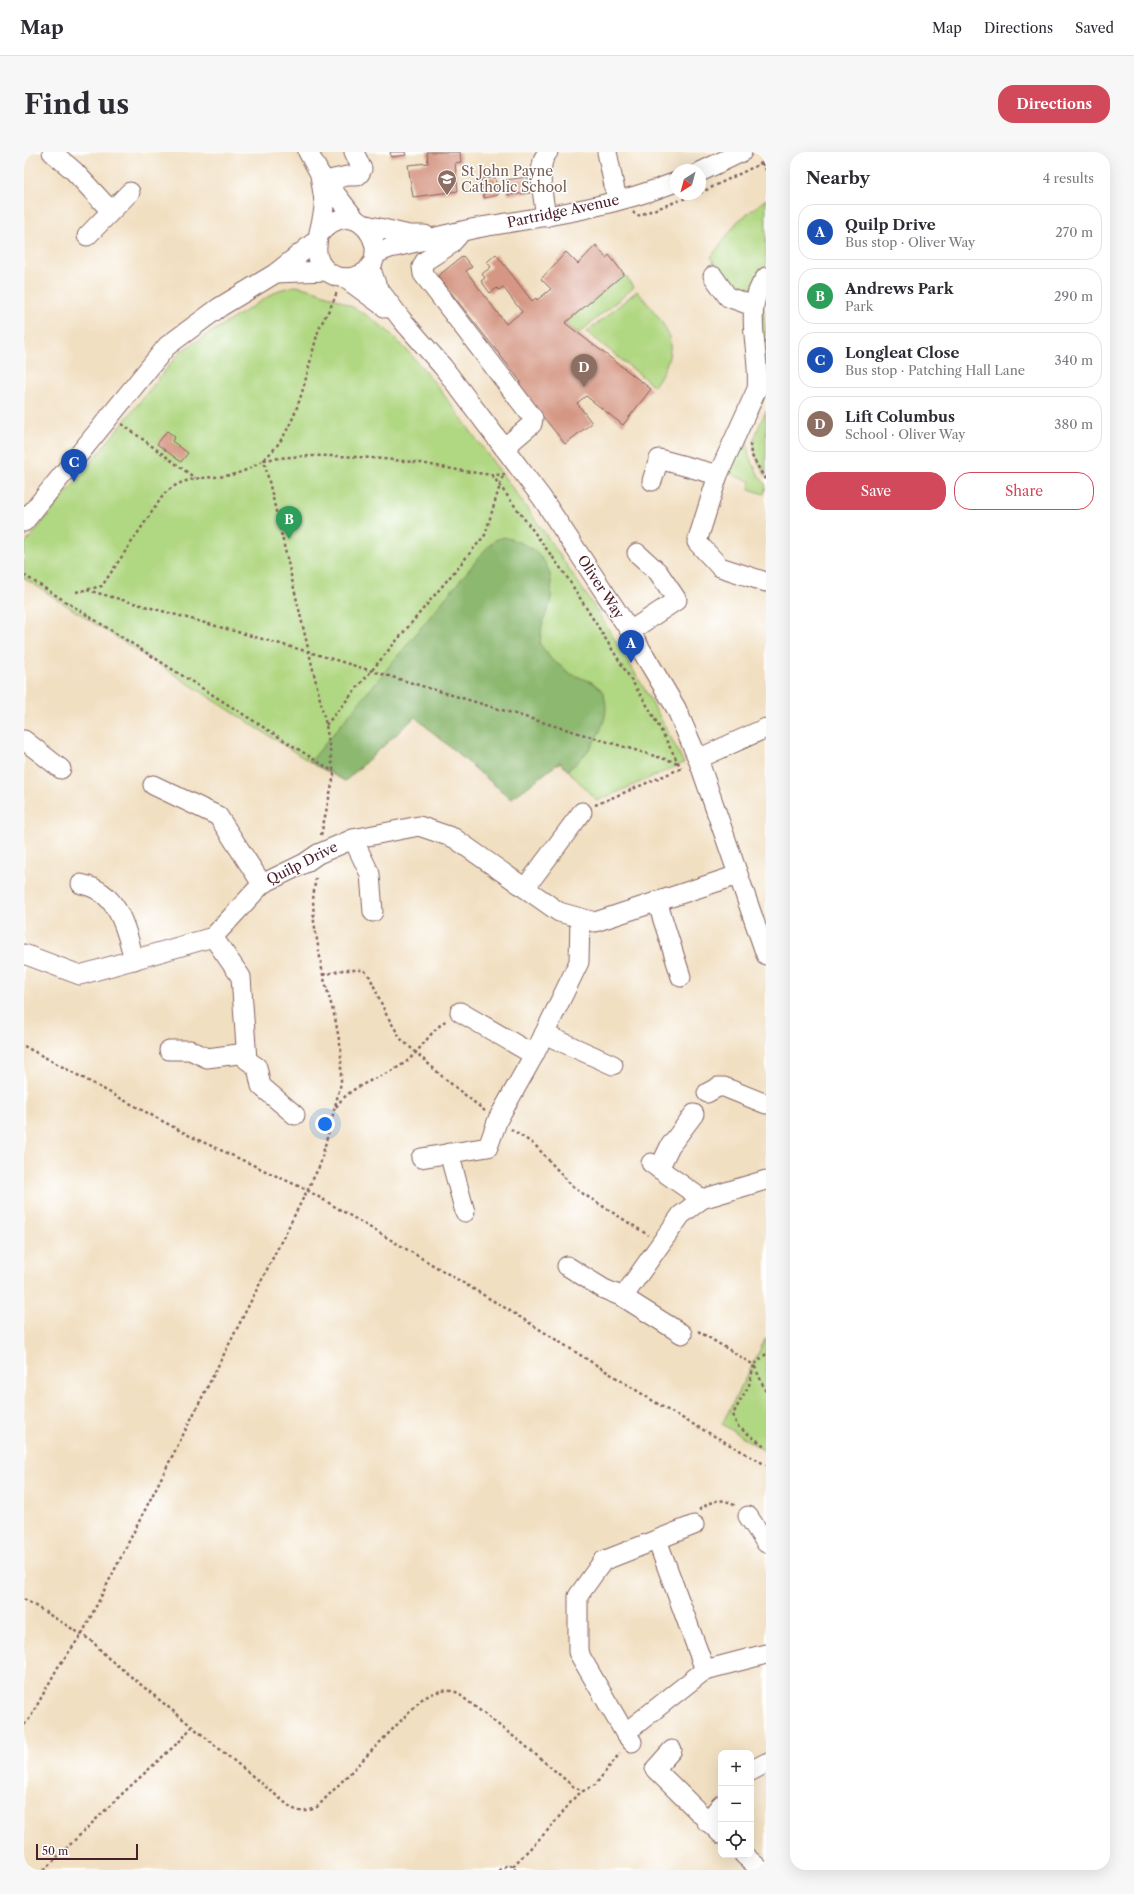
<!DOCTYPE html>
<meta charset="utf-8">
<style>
body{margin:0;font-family:"Libre Caslon Text",serif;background:#f7f7f7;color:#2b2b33}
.controls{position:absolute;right:12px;bottom:12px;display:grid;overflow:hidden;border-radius:8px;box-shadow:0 4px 16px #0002}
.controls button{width:36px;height:36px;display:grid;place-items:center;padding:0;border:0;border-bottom:1px solid #e1e1e2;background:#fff;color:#2b2b33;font:20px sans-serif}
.compass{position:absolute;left:646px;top:12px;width:36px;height:36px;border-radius:50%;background:#fff;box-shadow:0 4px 16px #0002;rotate:216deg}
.scale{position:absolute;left:12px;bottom:10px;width:102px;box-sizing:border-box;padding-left:4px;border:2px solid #4a1f2b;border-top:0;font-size:11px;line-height:14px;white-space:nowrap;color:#4a1f2b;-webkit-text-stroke:3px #fff;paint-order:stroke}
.you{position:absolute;left:301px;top:972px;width:14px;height:14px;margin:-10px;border:3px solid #fff;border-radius:50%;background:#1a73e8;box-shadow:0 0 0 6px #1a73e833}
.badge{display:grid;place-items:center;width:26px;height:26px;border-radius:50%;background:#d1495b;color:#fff;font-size:13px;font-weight:700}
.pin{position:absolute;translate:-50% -33px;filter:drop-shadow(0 1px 2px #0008)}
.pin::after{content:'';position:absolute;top:21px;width:14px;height:12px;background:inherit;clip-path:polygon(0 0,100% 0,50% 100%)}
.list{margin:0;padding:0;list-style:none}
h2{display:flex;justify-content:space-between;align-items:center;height:52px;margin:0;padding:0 16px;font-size:17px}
h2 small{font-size:13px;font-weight:400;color:#7c7c81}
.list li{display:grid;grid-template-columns:26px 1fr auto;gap:12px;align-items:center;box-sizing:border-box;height:56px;margin:0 8px 8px;padding:0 8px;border:1px solid #e1e1e2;border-radius:16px}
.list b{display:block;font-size:15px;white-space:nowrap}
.list p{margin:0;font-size:13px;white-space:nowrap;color:#7c7c81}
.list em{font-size:13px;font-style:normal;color:#7c7c81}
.actions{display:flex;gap:8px;padding:12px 16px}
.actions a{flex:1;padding:9px 0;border:1px solid #d1495b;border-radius:16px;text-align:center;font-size:14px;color:#d1495b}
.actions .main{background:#d1495b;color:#fff}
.icon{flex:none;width:22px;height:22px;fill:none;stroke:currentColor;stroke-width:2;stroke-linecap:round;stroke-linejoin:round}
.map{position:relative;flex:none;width:742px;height:1718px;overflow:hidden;border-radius:16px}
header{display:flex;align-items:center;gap:24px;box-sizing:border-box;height:56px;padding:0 20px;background:#fff;border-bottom:1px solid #e1e1e2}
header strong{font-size:19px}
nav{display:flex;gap:22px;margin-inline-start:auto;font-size:14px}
.intro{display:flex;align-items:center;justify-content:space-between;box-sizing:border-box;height:96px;padding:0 24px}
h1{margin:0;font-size:28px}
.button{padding:10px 18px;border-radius:16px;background:#d1495b;color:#fff;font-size:14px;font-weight:700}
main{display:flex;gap:24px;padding:0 24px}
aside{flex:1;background:#fff;border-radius:16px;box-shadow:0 4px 16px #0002}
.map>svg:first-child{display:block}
</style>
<header>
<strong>Map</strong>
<nav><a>Map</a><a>Directions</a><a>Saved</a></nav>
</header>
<div class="intro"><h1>Find us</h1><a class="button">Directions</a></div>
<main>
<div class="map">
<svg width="742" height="1718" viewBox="0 0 742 1718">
<rect width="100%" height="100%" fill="#fff"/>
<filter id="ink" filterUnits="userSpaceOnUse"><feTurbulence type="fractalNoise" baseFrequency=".025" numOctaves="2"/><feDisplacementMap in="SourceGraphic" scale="8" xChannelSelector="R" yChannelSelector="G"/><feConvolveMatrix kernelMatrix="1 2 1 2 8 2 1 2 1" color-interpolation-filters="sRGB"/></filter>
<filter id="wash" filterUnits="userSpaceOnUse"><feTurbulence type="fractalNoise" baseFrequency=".012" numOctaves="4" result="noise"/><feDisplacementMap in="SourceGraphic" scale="16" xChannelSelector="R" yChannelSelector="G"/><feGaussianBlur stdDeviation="0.9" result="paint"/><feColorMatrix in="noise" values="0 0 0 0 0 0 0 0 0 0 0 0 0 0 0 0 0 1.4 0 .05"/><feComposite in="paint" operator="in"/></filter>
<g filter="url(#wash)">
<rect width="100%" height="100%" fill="#f1dfc1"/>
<!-- green -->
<g fill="#b0d781" stroke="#7d7b56">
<polygon points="742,47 742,119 725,149 706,139 687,105 713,70"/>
<polygon points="600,122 610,135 555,181 541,171"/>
<path d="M270,134C303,138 349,163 372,187C406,221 433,261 461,299C535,398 605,501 660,611L573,649L536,610L487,647L391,565L321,629L286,610L0,426V393L157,199L255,138Z"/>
<path d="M613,139C643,175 661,190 630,234L563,180Z"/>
<polygon points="733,155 739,156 742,183 742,239 723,288 725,304 735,324 742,333 740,342 725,337 727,329 710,324 705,318 723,271"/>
<path d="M742,259V324C723,296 729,287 742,259Z"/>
<polygon points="742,1186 742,1300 698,1272"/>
</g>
<!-- forest -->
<path fill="#8cb86f" stroke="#6b6c4d" d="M480,385C513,394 531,411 527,446C526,454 522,462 519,470C517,477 517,485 516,492L527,507L547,522L568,530L580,540C580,545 582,550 582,556C582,577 561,608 543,618L536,610L487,647L391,565L321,629L286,610L461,398L471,388Z"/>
<g id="blocks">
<!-- building -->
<g fill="#d59784">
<polygon points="366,0 381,0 382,3 367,5"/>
<polygon points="403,0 436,0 437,10 431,11 434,39 389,45 384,13 404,11"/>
<polygon points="471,25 474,43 460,46 457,27"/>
<polygon points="504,25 506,41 484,43 482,28"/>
<polygon points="572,93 582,106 585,103 600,122 541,171 627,237 599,273 562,244 553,251 568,271 541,292 493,232 497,230 414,124 439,104 448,115 442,119 482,172 498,160 479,135 475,138 473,136 466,141 457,129 461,126 458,122 467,115 463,110 472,102 508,149 512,146 513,148 527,137 517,127 542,100 554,112"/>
<polygon points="143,279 151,285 148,289 164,301 157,310 133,292"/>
</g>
</g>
</g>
<g filter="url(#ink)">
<use href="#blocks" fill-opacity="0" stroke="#846260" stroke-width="1"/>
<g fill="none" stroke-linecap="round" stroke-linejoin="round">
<defs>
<g id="minor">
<polyline points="28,0 50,19 87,59"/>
<polyline points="284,0 296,22 332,68"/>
<polyline points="583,0 593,48"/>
<polyline points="676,20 718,0"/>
<path d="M296,22C297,32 300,43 300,53C300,74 282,102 303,119C310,125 320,127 329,125C377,116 338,34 296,81"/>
<polyline points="301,29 323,24 333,24 336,21 338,17 330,0"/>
<path d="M522,65C520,47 511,13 524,0"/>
<polyline points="338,72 385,83 401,83"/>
<polyline points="435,83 426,93 401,109 398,115 399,122 509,266 508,272 480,296"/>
<polyline points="63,84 106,40"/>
<path d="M351,102L366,96C400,89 435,78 470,73C531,63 594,53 652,30"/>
<polyline points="346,114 353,135 378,168 419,215 518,346 606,479 652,556 674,607 742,803"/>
<polyline points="252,121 302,119"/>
<polyline points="689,124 704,145 729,154"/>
<path d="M742,125C717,157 737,200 733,237L694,323L673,390L696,415L742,430"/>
<polyline points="321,126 362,156"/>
<polyline points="628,329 635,307 694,323"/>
<polyline points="0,370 143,194 196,155 252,121 293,88"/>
<polyline points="606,479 653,448 634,420 613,401"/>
<polyline points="0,588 37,617"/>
<polyline points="674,607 742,576"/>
<polyline points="129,633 194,664 238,732"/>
<polyline points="329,687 346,722 349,760"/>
<path d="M57,732C94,739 102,776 110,808"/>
<polyline points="501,736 558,660"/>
<polyline points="633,749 657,825"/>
<polyline points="189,785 217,825 223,908 233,915 237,934 271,963"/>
<polyline points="0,802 56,823 189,785 238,732 281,711 294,702 329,687 395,674 430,686 535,760 571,770 714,723"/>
<polyline points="436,860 510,903"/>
<polyline points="520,882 589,913"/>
<polyline points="145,898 166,898 183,906 222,901"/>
<polyline points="683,941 694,935 700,935 742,952"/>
<polyline points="425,1001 441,1060"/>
<polyline points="397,1006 464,995 474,967 510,903 555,810 556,766"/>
<polyline points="627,1011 678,1047"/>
<polyline points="635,1017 646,994 670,962"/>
<polyline points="543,1114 580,1137 599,1145 658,1182"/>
<polyline points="599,1145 657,1063 678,1047 742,1028"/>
<polyline points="724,1364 742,1391"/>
<polyline points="633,1388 681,1518"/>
<polyline points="601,1581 681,1518 742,1502"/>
<polyline points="608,1590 601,1581 554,1500 554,1444 579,1409 670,1373"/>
<polyline points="648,1598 631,1617 697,1682"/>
<polyline points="727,1619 742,1611"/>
<polyline points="683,1670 697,1653"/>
<polyline points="720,1703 737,1718"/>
</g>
</defs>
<!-- minor casing -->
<use href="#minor" stroke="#846260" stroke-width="21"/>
<!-- path -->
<g stroke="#846260" stroke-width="2.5" stroke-dasharray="3 3" stroke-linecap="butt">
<polyline points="738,11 742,18"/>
<polyline points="676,41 742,9"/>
<polyline points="609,60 613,64 673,42"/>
<polyline points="98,272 171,326"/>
<polyline points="726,292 727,302 742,329"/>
<polyline points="468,323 541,422 626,558 657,616"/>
<polyline points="0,423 310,620"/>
<polyline points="63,438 285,500 654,611"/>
<path d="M52,440L78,434L140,342C167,317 191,332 222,318C273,296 280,227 294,180C299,166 309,154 313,139"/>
<polyline points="302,573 461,383 479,323"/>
<polyline points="571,653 658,616"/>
<path d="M297,683L310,623L302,573L240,308C291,300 346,305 397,311C413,314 470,326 481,322"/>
<polyline points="299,823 319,818 340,818 346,825 362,862 377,887 420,926 461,959"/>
<polyline points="0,894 166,984 283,1038 488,1160 642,1257 742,1313"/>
<path d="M312,955C329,930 359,927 382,910C397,898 407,878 423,868"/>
<polyline points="487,977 511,993 550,1036 624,1083"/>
<polyline points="674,1179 730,1213 725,1233 709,1262 713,1274 742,1295"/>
<polyline points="742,1202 730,1213 742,1240"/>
<path d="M675,1358C689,1348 698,1344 713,1355"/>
<path d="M0,1447L68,1489L83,1505L253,1644C268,1656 274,1665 293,1655L398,1547C409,1541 419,1536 432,1540L498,1591L550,1635L559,1639L571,1633L596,1601"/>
<polyline points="0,1573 6,1566 34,1515 58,1482 296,1013 317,931 317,898 311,866 299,823 290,770 289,747 292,723"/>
<polyline points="489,1714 525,1677 551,1645 559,1639"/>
<polyline points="20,1718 100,1640 159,1586 168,1574"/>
<polyline points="475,1718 484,1713 489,1714 492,1718"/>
</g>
<!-- minor -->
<use href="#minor" stroke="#fff" stroke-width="19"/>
</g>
</g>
<!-- icons -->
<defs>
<symbol id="school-pin" viewBox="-11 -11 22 30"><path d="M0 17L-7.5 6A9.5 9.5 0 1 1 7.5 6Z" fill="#8d6e63" stroke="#fff"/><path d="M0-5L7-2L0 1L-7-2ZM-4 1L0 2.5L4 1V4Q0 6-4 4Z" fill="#fff"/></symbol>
</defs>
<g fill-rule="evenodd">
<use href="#school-pin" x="412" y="16" width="22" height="30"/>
</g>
<g text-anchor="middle" stroke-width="3" stroke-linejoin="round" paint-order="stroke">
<!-- education labels -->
<g font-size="14" fill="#785e54" stroke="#fff" text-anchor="start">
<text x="437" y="24">St John Payne<tspan x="437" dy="16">Catholic School</tspan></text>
</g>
<!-- street labels -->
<g font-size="14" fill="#4a1f2b" stroke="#fff">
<text transform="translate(539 59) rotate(-12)" y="5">Partridge Avenue</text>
<text transform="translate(577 435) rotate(57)" y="5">Oliver Way</text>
<text transform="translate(278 711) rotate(-27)" y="5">Quilp Drive</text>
</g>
</g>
</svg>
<div class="controls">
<button>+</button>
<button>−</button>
<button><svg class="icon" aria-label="locate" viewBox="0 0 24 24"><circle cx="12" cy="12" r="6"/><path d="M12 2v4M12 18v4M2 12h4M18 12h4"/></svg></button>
</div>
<svg class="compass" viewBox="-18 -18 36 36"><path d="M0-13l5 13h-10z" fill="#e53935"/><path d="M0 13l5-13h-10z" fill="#7c7c81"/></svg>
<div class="scale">50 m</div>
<div class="you"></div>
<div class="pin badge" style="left:607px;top:511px;background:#1a4fb4">A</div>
<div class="pin badge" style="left:265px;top:387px;background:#2e9e5b">B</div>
<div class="pin badge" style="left:50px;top:330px;background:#1a4fb4">C</div>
<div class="pin badge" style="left:560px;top:235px;background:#8d6e63">D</div>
</div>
<aside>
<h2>Nearby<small>4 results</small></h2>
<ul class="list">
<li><span class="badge" style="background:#1a4fb4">A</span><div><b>Quilp Drive</b><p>Bus stop · Oliver Way</p></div><em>270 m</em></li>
<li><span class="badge" style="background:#2e9e5b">B</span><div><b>Andrews Park</b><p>Park</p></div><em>290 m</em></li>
<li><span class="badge" style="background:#1a4fb4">C</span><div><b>Longleat Close</b><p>Bus stop · Patching Hall Lane</p></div><em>340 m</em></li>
<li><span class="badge" style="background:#8d6e63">D</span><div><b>Lift Columbus</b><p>School · Oliver Way</p></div><em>380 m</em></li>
</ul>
<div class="actions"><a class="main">Save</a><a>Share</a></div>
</aside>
</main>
